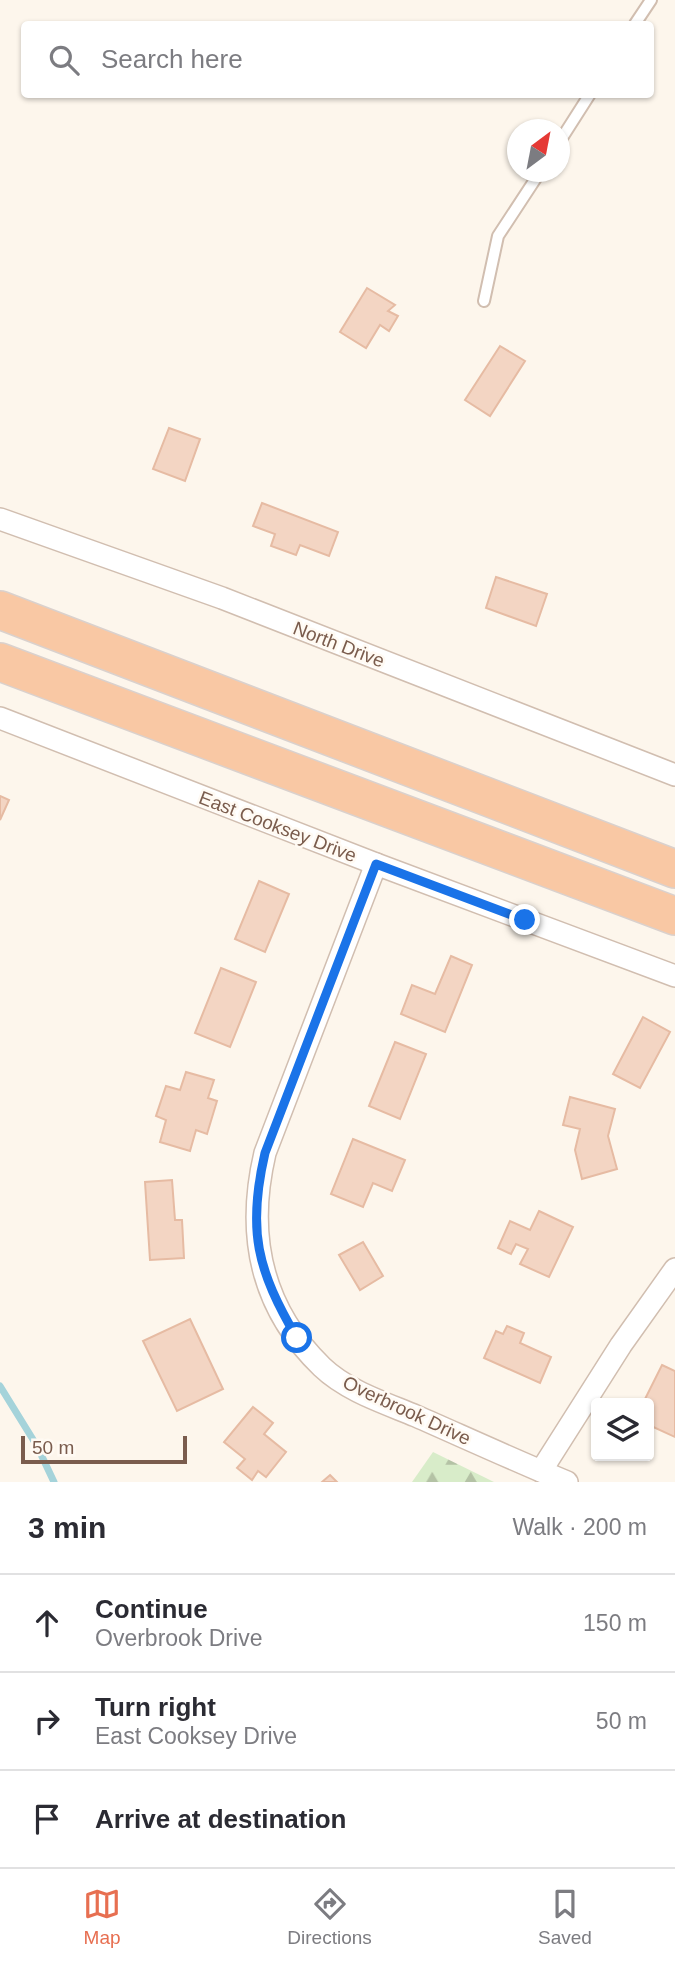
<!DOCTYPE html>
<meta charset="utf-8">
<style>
body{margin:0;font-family:Helvetica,sans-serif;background:#f2f2f3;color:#2b2b33}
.controls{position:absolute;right:21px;bottom:21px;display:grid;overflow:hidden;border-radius:7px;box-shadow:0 2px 5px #0004}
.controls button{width:63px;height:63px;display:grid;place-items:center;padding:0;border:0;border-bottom:2px solid #e1e1e2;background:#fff;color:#2b2b33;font:35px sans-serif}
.compass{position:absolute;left:507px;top:119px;width:63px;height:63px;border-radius:50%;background:#fff;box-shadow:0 2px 5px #0004;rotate:32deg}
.scale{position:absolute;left:21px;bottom:18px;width:166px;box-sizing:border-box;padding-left:7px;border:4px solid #7a5c4d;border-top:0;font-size:19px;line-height:24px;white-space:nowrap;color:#7a5c4d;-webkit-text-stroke:5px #fffaf3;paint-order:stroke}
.stop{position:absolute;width:21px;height:21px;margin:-16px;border:5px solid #1a73e8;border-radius:50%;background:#fff}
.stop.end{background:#1a73e8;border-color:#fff;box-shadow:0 2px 7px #0008}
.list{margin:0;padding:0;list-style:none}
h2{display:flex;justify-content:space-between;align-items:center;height:91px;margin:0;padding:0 28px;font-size:30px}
h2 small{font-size:23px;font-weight:400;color:#7c7c81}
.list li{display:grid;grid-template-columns:46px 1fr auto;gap:21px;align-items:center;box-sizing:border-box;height:98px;padding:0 28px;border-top:2px solid #e1e1e2}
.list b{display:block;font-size:26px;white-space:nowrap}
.list p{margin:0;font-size:23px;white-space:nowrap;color:#7c7c81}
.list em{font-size:23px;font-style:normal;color:#7c7c81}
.icon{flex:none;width:38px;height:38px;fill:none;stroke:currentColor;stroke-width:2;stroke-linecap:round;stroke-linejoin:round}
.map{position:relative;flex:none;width:675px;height:1482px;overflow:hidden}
.search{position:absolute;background:#fff;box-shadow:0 2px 5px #0004;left:21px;right:21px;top:21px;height:77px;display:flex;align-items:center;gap:18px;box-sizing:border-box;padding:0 24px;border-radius:7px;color:#7c7c81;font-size:26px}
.sheet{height:385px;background:#fff}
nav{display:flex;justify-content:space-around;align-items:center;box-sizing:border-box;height:98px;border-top:2px solid #e1e1e2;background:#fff;font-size:19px;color:#7c7c81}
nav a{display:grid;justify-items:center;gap:4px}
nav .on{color:#e76f51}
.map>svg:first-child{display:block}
</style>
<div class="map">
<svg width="675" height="1482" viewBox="0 0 675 1482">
<defs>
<pattern id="forest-firs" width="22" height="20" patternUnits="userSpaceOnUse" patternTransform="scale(1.75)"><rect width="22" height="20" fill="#d8ecc9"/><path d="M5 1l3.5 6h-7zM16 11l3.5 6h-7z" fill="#b4c2a5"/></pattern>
</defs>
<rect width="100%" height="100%" fill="#fdf6ec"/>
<!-- forest -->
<polygon fill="url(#forest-firs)" points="433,1452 494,1482 412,1482"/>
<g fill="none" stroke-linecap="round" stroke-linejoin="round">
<!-- stream -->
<polyline stroke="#a5d3da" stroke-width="7" points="0,1386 37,1446 54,1482"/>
</g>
<!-- building -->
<g fill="#f3d5c3" stroke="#e6bba3" stroke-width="2">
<polygon points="367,288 395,305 388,311 398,316 389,331 380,325 366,348 340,332"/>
<polygon points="500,346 525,361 490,416 465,400"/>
<polygon points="169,428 200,439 185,481 153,469"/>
<polygon points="262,503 338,532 329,556 300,545 296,555 271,546 275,534 253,526"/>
<polygon points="496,577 547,594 536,626 486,608"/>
<polygon points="0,796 9,800 0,820"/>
<polygon points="259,881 289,894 265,952 235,939"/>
<polygon points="451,956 472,965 445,1032 401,1014 412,985 435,994"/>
<polygon points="221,968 256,982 230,1047 195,1033"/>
<polygon points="643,1017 670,1032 640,1088 613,1074"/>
<polygon points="395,1042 426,1054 400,1119 369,1106"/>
<polygon points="186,1072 214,1080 208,1098 217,1101 207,1134 196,1130 190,1151 160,1142 166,1120 156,1116 166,1086 180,1090"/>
<polygon points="570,1097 615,1109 608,1136 617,1169 582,1179 575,1150 580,1129 563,1125"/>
<polygon points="353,1139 405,1160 392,1191 373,1183 363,1207 331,1194"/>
<polygon points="172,1180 175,1220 182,1220 184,1258 150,1260 145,1182"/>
<polygon points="539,1211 573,1227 549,1277 520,1264 528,1249 516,1244 511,1254 498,1248 510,1221 530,1230"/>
<polygon points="363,1242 383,1276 360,1290 339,1255"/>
<polygon points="190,1319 223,1389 177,1411 143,1341"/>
<polygon points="507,1326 524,1333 520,1343 551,1357 540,1383 484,1358 496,1331 503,1334"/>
<polygon points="662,1365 675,1371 675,1437 649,1425 649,1403 643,1403"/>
<polygon points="253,1407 273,1423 264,1434 286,1452 266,1477 258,1471 252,1480 237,1468 245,1459 224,1442"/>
<polygon points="330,1475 337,1482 322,1482"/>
</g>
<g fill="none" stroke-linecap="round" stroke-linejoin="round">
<defs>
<g id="service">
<polyline points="635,24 651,0"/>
<polyline points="560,141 590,94"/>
<polyline points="484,301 498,236 540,172"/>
</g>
<g id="minor">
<polyline points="0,519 222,598 675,775"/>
<polyline points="0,718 376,864 675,976"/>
<path d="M376,864L265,1153C246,1234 260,1307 322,1367C347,1391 385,1403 416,1416C466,1438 516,1461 567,1482"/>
<polyline points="541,1471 621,1345 675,1269"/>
</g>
<g id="trunk">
<polyline points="0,610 675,869"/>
<polyline points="0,662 675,916"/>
</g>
</defs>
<!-- service casing -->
<use href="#service" stroke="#d1beb0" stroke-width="14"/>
<!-- minor casing -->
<use href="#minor" stroke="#d1beb0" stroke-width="24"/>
<!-- trunk casing -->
<use href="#trunk" stroke="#dad1cd" stroke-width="40"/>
<!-- service -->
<use href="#service" stroke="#fff" stroke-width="10"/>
<!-- minor -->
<use href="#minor" stroke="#fff" stroke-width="21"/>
<!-- trunk -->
<use href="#trunk" stroke="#f9c8a4" stroke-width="37"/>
</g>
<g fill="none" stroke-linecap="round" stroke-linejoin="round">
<!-- route -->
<path stroke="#1a73e8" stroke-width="9" d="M297,1338C257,1270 247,1230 265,1153L376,864L525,920"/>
</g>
<g text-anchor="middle" stroke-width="5" stroke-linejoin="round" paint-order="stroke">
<!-- street labels -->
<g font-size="19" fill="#7a5c4d" stroke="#fffaf3">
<text transform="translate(339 644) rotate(21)" y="7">North Drive</text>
<text transform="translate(278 826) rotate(21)" y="7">East Cooksey Drive</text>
<text transform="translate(407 1410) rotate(25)" y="7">Overbrook Drive</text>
</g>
</g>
</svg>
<div class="controls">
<button><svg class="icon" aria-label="layers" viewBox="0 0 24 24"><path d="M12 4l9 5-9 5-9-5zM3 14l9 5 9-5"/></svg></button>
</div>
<svg class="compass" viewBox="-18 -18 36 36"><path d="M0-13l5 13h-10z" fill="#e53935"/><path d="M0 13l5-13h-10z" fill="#7c7c81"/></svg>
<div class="scale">50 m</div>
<div class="stop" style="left:297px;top:1338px"></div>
<div class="stop end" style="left:525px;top:920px"></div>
<div class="search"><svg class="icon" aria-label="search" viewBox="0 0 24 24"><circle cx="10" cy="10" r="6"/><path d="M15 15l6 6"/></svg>Search here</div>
</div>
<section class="sheet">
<h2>3 min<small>Walk · 200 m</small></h2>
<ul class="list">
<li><svg class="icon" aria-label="ahead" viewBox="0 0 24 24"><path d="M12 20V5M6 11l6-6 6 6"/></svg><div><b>Continue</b><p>Overbrook Drive</p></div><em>150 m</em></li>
<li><svg class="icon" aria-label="right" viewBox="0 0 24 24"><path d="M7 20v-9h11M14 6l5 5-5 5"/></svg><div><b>Turn right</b><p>East Cooksey Drive</p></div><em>50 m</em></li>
<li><svg class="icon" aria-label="arrive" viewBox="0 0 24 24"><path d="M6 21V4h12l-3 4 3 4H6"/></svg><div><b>Arrive at destination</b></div></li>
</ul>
</section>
<nav>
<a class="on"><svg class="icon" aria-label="map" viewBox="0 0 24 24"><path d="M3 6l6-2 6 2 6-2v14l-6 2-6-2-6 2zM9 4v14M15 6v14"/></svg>Map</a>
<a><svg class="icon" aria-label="directions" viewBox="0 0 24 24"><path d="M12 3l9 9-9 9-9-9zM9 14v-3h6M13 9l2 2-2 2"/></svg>Directions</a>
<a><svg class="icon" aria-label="saved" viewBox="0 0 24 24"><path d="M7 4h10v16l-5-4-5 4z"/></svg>Saved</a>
</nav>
